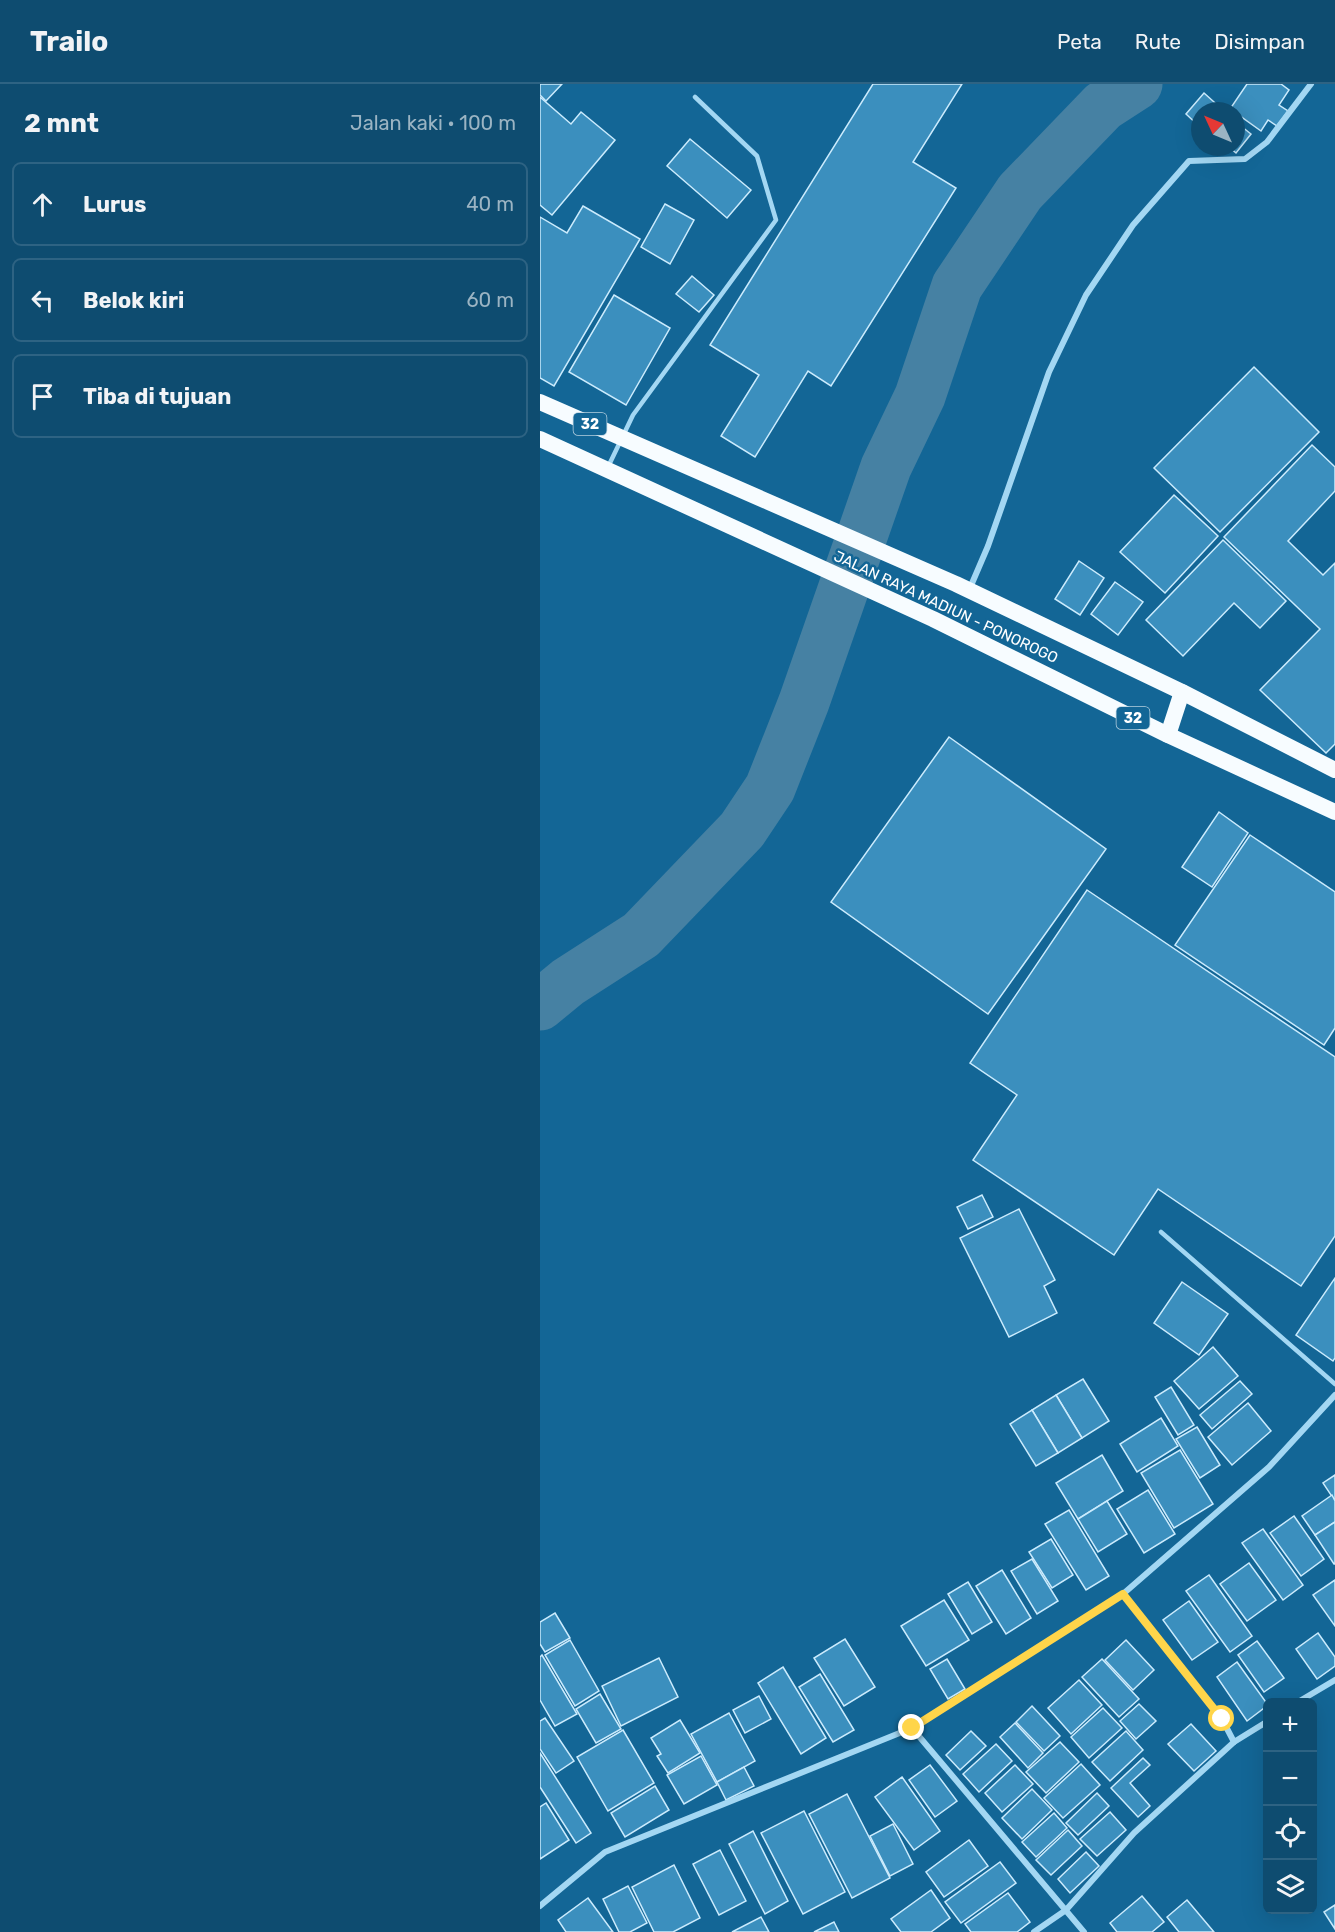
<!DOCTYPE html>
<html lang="id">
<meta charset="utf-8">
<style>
body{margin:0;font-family:Rubik,sans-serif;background:#1c5678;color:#f1f3f6}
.controls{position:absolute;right:18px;bottom:18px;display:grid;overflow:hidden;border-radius:9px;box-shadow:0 6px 24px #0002}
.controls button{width:54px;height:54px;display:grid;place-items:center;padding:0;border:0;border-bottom:2px solid #2e6383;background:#0e4c70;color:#f1f3f6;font:30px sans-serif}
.compass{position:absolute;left:651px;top:18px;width:54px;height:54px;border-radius:50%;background:#0e4c70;box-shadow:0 6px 24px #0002;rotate:314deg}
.stop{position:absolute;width:18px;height:18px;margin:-14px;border:4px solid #ffd54a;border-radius:50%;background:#fff}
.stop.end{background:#ffd54a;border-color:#fff;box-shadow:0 2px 6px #0008}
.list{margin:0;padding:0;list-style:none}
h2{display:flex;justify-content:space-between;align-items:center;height:78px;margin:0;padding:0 24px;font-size:26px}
h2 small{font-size:20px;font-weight:400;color:#9bb4c3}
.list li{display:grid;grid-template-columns:39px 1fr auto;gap:18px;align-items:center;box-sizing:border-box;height:84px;margin:0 12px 12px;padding:0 12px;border:2px solid #2e6383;border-radius:9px}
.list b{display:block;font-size:22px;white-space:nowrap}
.list em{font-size:20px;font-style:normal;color:#9bb4c3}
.icon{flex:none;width:33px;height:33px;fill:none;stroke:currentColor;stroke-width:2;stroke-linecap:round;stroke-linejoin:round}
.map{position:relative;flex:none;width:795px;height:1848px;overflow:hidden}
header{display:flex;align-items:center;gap:36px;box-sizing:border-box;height:84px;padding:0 30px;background:#0e4c70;border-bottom:2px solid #2e6383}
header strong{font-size:28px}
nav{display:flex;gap:33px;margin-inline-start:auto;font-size:21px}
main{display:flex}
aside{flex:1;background:#0e4c70}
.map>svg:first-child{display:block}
</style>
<header>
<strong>Trailo</strong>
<nav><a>Peta</a><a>Rute</a><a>Disimpan</a></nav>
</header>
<main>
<aside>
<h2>2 mnt<small>Jalan kaki · 100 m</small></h2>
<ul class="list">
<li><svg class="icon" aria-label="ahead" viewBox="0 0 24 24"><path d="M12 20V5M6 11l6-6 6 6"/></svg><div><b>Lurus</b></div><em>40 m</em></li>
<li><svg class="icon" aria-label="left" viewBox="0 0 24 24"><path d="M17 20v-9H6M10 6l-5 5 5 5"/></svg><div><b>Belok kiri</b></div><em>60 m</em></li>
<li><svg class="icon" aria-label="arrive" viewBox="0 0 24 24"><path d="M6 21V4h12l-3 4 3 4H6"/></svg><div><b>Tiba di tujuan</b></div></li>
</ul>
</aside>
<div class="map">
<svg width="795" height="1848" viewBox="0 0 795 1848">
<rect width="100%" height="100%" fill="#136696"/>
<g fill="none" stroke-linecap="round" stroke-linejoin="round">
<!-- river -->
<polyline stroke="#4681a3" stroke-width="51" points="0,921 28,898 101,851 202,746 230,704 264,618 346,383 380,312 417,202 480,108 563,22 597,0"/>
</g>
<!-- building -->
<g fill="#3b8fbe" stroke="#cbebfd" stroke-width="1.5">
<polygon points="0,0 22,0 6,17 0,11"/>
<polygon points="333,0 422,0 373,78 416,104 291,302 268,287 215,373 181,352 219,291 170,261"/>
<polygon points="707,0 741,0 749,6 739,21 748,27 737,42 728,36 721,47 696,29 696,27 690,25"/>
<polygon points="664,9 684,27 660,27 660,43 646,30"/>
<polygon points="0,13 31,40 41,28 75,56 12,131 0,121"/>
<polygon points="696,38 711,50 696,69 689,63 696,63"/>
<polygon points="150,55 211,106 187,134 127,82"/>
<polygon points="125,120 154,136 130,180 101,163"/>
<polygon points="43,122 100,155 14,302 0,294 0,133 27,149"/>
<polygon points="152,192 174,211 159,228 136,210"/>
<polygon points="74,211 130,244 86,321 29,288"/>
<polygon points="714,283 779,348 680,448 614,384"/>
<polygon points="772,361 795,383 795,407 748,457 783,491 795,479 795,660 786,669 720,606 780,545 684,453"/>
<polygon points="634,411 678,452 625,509 580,468"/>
<polygon points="683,456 746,517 720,544 694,519 643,572 606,536"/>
<polygon points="539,477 564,494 540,531 515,515"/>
<polygon points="575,498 603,518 578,551 551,530"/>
<polygon points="409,653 566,765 448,930 291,818"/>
<polygon points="679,728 708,749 672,803 642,783"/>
<polygon points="710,751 795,808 795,944 784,961 635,861"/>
<polygon points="547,806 795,973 795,1152 761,1202 618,1105 574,1171 433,1076 477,1011 430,979"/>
<polygon points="442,1111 453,1133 428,1145 417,1123"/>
<polygon points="479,1125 515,1196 504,1202 517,1229 469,1253 420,1154"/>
<polygon points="795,1194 795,1274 793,1277 756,1251"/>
<polygon points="642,1198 688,1230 659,1271 614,1239"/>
<polygon points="673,1263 698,1292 659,1325 634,1297"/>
<polygon points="543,1295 569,1337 542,1354 516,1311"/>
<polygon points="700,1297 712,1310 672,1345 660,1331"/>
<polygon points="631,1303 654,1341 638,1351 615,1313"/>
<polygon points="516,1311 542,1354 518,1369 492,1326"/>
<polygon points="708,1319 731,1347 692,1381 668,1353"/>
<polygon points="492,1326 518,1369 496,1382 470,1340"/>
<polygon points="621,1334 638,1362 597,1388 580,1360"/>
<polygon points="657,1343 680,1381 660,1394 636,1355"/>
<polygon points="640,1366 673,1420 634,1444 601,1389"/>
<polygon points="562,1371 583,1407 538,1435 516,1399"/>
<polygon points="795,1391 795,1417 783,1399"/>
<polygon points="608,1406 635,1450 604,1469 577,1425"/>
<polygon points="792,1411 795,1417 795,1438 775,1451 762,1432"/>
<polygon points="567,1417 587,1450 558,1468 538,1435"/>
<polygon points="529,1426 569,1492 546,1506 505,1440"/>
<polygon points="754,1432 784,1475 761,1492 730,1449"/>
<polygon points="795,1438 795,1480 794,1480 775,1451"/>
<polygon points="723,1445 763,1501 743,1516 702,1459"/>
<polygon points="511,1455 533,1491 512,1504 489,1468"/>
<polygon points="492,1475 518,1517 497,1530 471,1487"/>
<polygon points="709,1479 736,1516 707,1537 680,1500"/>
<polygon points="462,1486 491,1534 466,1550 436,1502"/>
<polygon points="669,1491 712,1552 690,1568 646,1507"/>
<polygon points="795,1496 795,1542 773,1511"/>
<polygon points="428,1498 452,1538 432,1550 408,1510"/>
<polygon points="404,1516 429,1556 386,1582 361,1542"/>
<polygon points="649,1517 678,1558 652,1576 623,1536"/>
<polygon points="15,1529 30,1554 5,1568 0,1560 0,1538"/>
<polygon points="778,1549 795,1573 795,1582 777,1595 756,1565"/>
<polygon points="305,1555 335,1603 304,1622 274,1574"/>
<polygon points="30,1556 59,1607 35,1622 5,1571"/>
<polygon points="586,1556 614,1586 593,1606 565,1576"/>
<polygon points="717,1557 744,1594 724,1608 698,1571"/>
<polygon points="2,1571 37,1630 15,1642 0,1616 0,1573"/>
<polygon points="119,1574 138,1613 81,1642 62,1602"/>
<polygon points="407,1575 425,1605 408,1615 390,1585"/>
<polygon points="562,1575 599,1615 579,1633 542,1593"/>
<polygon points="697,1578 728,1621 707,1637 677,1593"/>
<polygon points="243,1583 286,1654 261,1670 218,1599"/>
<polygon points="280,1590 314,1646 293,1658 259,1603"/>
<polygon points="539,1596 562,1621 531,1650 508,1624"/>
<polygon points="60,1610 81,1645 56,1659 36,1625"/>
<polygon points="219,1612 231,1635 205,1649 193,1626"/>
<polygon points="599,1620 616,1637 596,1655 580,1637"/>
<polygon points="492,1622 520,1652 504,1667 476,1638"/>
<polygon points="563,1624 582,1644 549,1674 531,1653"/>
<polygon points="189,1629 215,1677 177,1698 151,1650"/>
<polygon points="5,1634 34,1677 16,1689 0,1665 0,1637"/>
<polygon points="140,1636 160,1669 128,1689 117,1672 121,1670 111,1654"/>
<polygon points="475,1639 503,1669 488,1684 460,1653"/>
<polygon points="651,1640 676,1667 654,1687 628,1660"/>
<polygon points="83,1646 114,1699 68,1727 37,1673"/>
<polygon points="431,1647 446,1662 420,1686 406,1671"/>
<polygon points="586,1647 603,1666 570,1697 552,1678"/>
<polygon points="520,1658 539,1678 506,1709 486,1688"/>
<polygon points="456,1660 472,1677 439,1708 423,1690"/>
<polygon points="0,1669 51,1749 36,1759 0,1703"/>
<polygon points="161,1672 177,1701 144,1720 127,1691"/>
<polygon points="603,1674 610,1681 590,1699 610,1722 598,1733 571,1704"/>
<polygon points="541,1680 560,1701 523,1734 504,1714"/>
<polygon points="390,1681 417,1717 395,1733 369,1696"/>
<polygon points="475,1681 493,1700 462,1728 445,1709"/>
<polygon points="204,1683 214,1702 186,1716 177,1698"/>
<polygon points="362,1693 400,1747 374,1766 335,1713"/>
<polygon points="115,1702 129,1726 85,1753 71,1729"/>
<polygon points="492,1705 512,1726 482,1755 462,1734"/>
<polygon points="557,1709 569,1722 538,1751 526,1739"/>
<polygon points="307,1710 350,1794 312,1814 269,1730"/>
<polygon points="6,1719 29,1756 0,1775 0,1723"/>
<polygon points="264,1727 305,1808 263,1830 221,1749"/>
<polygon points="570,1728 586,1746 557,1772 540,1755"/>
<polygon points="514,1729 527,1744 496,1773 482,1758"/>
<polygon points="353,1740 373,1780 350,1792 330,1752"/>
<polygon points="528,1746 542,1762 511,1791 496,1776"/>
<polygon points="213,1747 248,1817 225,1830 189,1760"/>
<polygon points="429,1756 448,1782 404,1813 386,1788"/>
<polygon points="180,1766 206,1817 179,1831 153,1780"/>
<polygon points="546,1768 559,1782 530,1809 518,1795"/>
<polygon points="460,1778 476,1799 421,1839 405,1818"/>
<polygon points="134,1781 160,1834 133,1848 114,1848 92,1803"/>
<polygon points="88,1802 107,1839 90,1848 79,1848 63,1815"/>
<polygon points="391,1806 410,1834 391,1848 361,1848 351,1835"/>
<polygon points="468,1809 490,1838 477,1848 431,1848 425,1840"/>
<polygon points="602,1812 624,1838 612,1848 577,1848 570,1839"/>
<polygon points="48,1814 73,1848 26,1848 18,1836"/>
<polygon points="647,1816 674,1848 639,1848 627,1833"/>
<polygon points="795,1821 795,1845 784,1828"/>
<polygon points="221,1833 229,1848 192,1848"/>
<polygon points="294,1838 299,1848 274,1848"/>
</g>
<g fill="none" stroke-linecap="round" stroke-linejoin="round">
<!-- service -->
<g stroke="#a3d7f3" stroke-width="4.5">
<polyline points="68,383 93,331 236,136 217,72 155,13"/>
<polyline points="621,1148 795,1300"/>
</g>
<!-- minor -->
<g stroke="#a3d7f3" stroke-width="6">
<polyline points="430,504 448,462 509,288 546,211 593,141 649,77 705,75 727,58 771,0"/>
<polyline points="583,1510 682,1635 694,1658"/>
<polyline points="758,1618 795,1596"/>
<polyline points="372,1644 544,1848"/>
<polyline points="0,1822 65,1768 372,1644 583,1510 729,1383 795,1311"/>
<polyline points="494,1848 526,1826 594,1749 694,1658 728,1637"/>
</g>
<!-- trunk -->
<g stroke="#f7fcff" stroke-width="16">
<polyline points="0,318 416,500 642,608 795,686"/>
<polyline points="0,355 393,535 628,651 795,728"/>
<polyline points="628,651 642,608"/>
</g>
</g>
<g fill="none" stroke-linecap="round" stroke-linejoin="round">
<!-- route -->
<polyline stroke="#ffd54a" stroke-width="8" points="372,1644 583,1510 682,1635"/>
</g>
<g text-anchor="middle" stroke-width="5" stroke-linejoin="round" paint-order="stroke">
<!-- shield labels -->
<g fill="#136696" stroke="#b8d1e0" stroke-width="1.5">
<rect x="33.5" y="329" width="33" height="22" rx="4.5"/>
<rect x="576.5" y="623" width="33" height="22" rx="4.5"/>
</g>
<g font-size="14" font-weight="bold" fill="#fff">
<text x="50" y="345">32</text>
<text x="593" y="639">32</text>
</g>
<!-- street labels -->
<g font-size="15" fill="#fff" stroke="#136696">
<text transform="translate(406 523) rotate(25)" y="5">JALAN RAYA MADIUN - PONOROGO</text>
</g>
</g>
</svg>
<div class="controls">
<button>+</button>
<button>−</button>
<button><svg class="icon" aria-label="locate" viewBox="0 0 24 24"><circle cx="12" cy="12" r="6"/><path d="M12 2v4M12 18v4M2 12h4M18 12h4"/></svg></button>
<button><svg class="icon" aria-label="layers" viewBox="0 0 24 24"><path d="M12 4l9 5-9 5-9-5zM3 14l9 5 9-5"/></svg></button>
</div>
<svg class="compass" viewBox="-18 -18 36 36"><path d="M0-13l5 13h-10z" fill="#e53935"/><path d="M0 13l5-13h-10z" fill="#9bb4c3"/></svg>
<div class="stop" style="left:682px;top:1635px"></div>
<div class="stop end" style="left:372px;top:1644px"></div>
</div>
</main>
